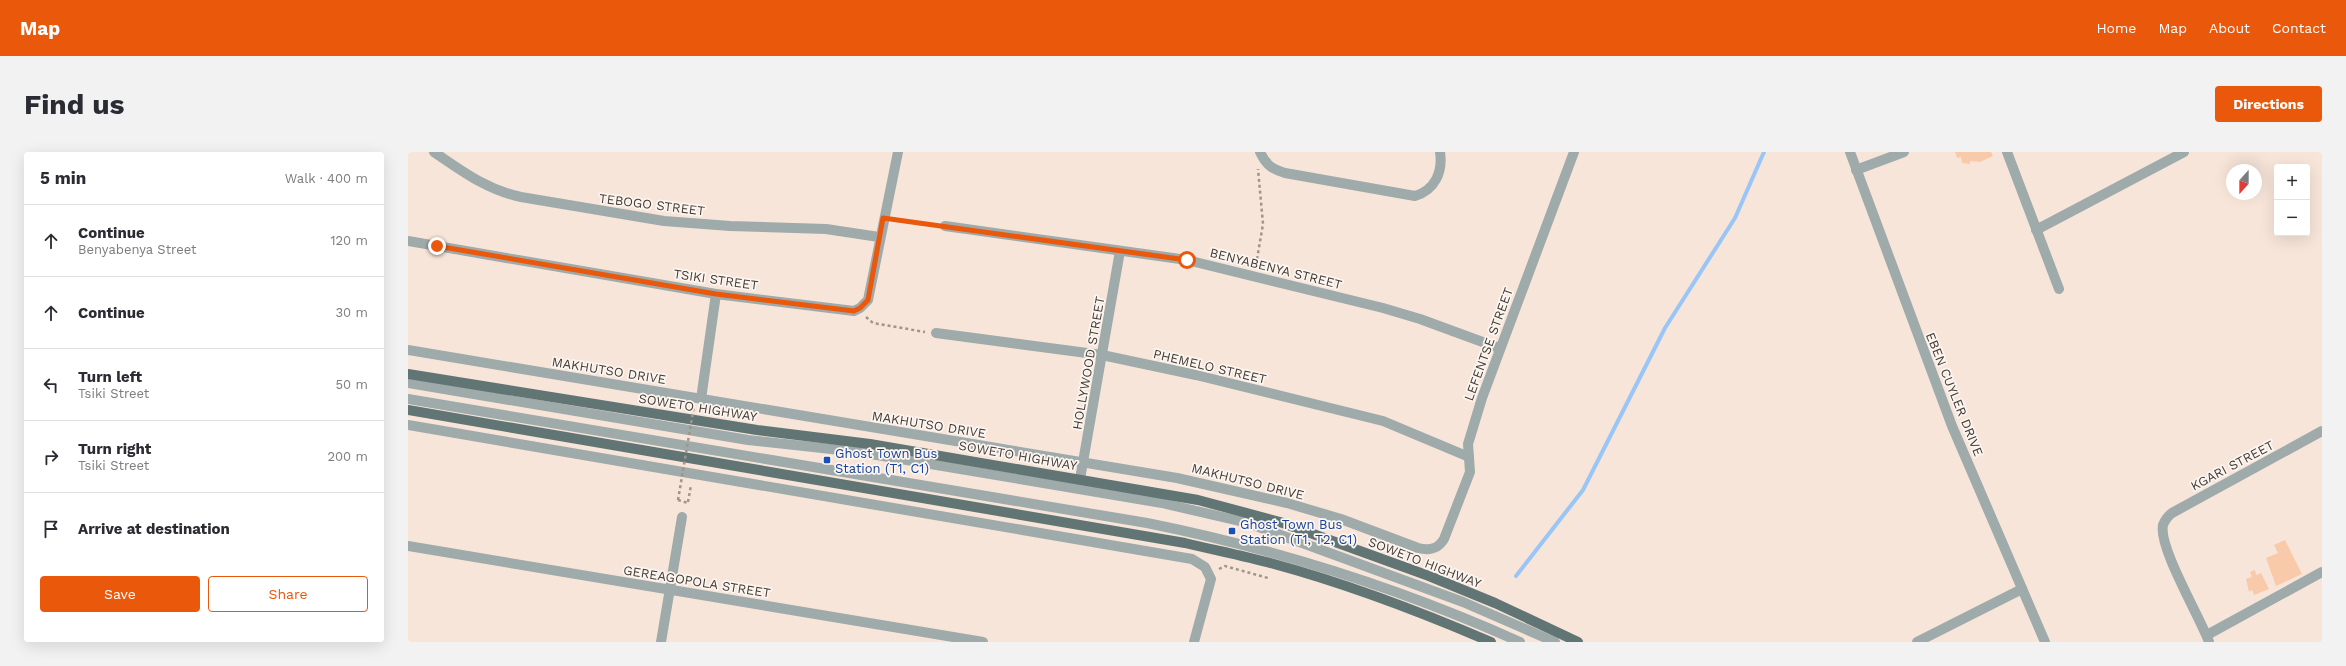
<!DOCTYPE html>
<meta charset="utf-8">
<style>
body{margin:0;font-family:"Work Sans",sans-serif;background:#f2f2f3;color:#2b2b33}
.controls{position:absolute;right:12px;top:12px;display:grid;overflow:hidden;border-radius:4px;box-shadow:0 4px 16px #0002}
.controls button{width:36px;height:36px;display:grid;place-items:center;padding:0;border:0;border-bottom:1px solid #e1e1e2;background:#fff;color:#2b2b33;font:20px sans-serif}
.compass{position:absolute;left:1818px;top:12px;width:36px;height:36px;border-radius:50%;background:#fff;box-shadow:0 4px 16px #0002;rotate:201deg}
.stop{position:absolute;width:12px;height:12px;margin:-9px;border:3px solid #ea580c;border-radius:50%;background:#fff}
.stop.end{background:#ea580c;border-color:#fff;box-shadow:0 1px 4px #0008}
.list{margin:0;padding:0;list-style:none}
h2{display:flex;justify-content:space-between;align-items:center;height:52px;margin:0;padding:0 16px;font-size:17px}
h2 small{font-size:13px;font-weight:400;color:#7c7c81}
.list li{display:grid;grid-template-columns:26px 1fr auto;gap:12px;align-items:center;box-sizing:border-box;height:72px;padding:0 16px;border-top:1px solid #e1e1e2}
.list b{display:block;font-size:15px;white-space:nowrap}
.list p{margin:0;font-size:13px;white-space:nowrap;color:#7c7c81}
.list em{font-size:13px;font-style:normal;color:#7c7c81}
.actions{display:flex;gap:8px;padding:12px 16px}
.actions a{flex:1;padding:9px 0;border:1px solid #ea580c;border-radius:4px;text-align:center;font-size:14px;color:#ea580c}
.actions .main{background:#ea580c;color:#fff}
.icon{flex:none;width:22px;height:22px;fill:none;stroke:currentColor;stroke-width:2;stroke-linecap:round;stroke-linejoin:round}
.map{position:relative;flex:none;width:1914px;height:490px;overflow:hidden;border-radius:4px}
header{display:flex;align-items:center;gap:24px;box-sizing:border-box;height:56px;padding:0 20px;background:#ea580c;color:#fff}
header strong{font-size:19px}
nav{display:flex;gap:22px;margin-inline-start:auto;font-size:14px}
.intro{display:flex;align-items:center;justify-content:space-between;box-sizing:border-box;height:96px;padding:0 24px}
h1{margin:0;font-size:28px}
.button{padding:10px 18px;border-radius:4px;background:#ea580c;color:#fff;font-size:14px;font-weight:700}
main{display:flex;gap:24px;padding:0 24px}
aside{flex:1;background:#fff;border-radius:4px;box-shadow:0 4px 16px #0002}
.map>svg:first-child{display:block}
</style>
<header>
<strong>Map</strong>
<nav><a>Home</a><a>Map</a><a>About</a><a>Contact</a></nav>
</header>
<div class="intro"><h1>Find us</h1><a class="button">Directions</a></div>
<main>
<aside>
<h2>5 min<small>Walk · 400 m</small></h2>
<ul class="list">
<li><svg class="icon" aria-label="ahead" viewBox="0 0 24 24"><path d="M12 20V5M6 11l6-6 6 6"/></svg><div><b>Continue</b><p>Benyabenya Street</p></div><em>120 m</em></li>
<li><svg class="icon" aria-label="ahead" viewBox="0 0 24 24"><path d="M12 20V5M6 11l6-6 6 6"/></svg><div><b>Continue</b></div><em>30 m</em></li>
<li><svg class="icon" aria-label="left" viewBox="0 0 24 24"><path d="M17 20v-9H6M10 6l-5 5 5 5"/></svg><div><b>Turn left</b><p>Tsiki Street</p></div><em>50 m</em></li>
<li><svg class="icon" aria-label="right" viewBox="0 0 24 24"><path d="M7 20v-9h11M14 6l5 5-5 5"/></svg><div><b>Turn right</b><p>Tsiki Street</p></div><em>200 m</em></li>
<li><svg class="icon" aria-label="arrive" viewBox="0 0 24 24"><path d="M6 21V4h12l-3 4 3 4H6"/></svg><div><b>Arrive at destination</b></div></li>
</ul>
<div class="actions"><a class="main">Save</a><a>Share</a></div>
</aside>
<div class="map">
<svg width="1914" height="490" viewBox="0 0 1914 490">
<rect width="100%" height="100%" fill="#f7e5d9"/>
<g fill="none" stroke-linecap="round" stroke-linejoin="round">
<!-- stream -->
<polyline stroke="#99c6f7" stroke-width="4" points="1108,424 1175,338 1257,176 1327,66 1356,0"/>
</g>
<!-- building -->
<g fill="#f8caaa">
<polygon points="1547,0 1583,0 1585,4 1572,10 1562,9 1562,12 1554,11 1553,5 1549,6"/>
<polygon points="1877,388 1894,422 1868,434 1858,406 1870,401 1866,393"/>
<polygon points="1847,418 1848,423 1853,421 1861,437 1846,443 1844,438 1841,440 1838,427 1844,425 1842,420"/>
</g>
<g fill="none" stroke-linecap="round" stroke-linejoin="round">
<!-- path -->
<g stroke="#a0948b" stroke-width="2.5" stroke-dasharray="3 3" stroke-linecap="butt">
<polyline points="488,68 526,73"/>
<polyline points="848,113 855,72 850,17"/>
<polyline points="458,165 465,171 517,180"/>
<polyline points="270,348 280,351"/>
<polyline points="280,350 283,333"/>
<polyline points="811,417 817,414 860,426"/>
</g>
<!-- minor -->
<g stroke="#9faaaa" stroke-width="10">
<path d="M26,0C54,19 79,38 113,45L256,69L322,74L418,77L471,85"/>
<path d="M852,0C858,13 864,17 877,21L1007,44C1027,38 1035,20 1032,0"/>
<polyline points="1442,0 1544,274 1637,490"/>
<polyline points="1599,0 1651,137"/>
<polyline points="1448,18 1496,0"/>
<polyline points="537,74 779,108 975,156 1012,167 1091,196"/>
<polyline points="1628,78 1776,0"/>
<polyline points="0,89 308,142 446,159 452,156 460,148 490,0"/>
<polyline points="528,181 694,203 788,223 975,269 1061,305"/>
<path d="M0,198L769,326L879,351L933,367L1010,396C1022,399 1030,397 1036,387L1062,320L1060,292L1074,246L1166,0"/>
<polyline points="0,231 340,288 451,300 754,351 840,371 1055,450 1147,490"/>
<path d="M0,247L739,371C868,397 992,436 1112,490"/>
<polyline points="293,247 308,142"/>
<polyline points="0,273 784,407 797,415 803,427 786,490"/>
<polyline points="672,327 712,99"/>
<polyline points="0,394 575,490"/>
<polyline points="1799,483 1914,420"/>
<polyline points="253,490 274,365"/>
<polyline points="1509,490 1614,437"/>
<path d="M1801,490C1792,465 1750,395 1755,373C1757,368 1760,364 1764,361L1914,279"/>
</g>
<!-- major -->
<g stroke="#627575" stroke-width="10">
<polyline points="0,222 349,278 462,292 790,348 872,370 1021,424 1087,451 1170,490"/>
<path d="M0,258L777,391C806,398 836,404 866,412C940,432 1013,460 1083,490"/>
</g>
<!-- path-bridge -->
<polyline stroke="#a0948b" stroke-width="2.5" stroke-dasharray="3 3" stroke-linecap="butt" points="270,348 286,254"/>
</g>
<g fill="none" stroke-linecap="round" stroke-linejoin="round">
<!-- route -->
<polyline stroke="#ea580c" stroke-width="5" points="29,94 308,142 446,159 452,156 460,148 475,66 779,108"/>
</g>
<!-- markers -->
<g fill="#1a4fb4" stroke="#fcf5f0" stroke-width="1.5">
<rect x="415" y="304" width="8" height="8" rx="2"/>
<rect x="820" y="375" width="8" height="8" rx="2"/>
</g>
<g text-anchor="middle" stroke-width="3.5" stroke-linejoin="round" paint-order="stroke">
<!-- street labels -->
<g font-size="13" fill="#423b36" stroke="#fcf5f0">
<text transform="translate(244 52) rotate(7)" y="5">TEBOGO STREET</text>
<text transform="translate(868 116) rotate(14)" y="5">BENYABENYA STREET</text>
<text transform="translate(308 127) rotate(8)" y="5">TSIKI STREET</text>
<text transform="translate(1080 192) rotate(-70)" y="5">LEFENTSE STREET</text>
<text transform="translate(680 211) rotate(-80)" y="5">HOLLYWOOD STREET</text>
<text transform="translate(802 214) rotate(13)" y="5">PHEMELO STREET</text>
<text transform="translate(201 218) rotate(9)" y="5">MAKHUTSO DRIVE</text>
<text transform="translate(1547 242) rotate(68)" y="5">EBEN CUYLER DRIVE</text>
<text transform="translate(290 255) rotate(9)" y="5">SOWETO HIGHWAY</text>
<text transform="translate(521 272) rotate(9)" y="5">MAKHUTSO DRIVE</text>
<text transform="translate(610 303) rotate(10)" y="5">SOWETO HIGHWAY</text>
<text transform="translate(1824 313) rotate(-28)" y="5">KGARI STREET</text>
<text transform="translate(840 329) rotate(14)" y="5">MAKHUTSO DRIVE</text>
<text transform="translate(1017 410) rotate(21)" y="5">SOWETO HIGHWAY</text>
<text transform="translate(289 429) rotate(9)" y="5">GEREAGOPOLA STREET</text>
</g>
<!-- transit labels -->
<g font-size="13" fill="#164399" stroke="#fcf5f0" text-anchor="start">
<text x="427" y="306">Ghost Town Bus<tspan x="427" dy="15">Station (T1, C1)</tspan></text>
<text x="832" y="377">Ghost Town Bus<tspan x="832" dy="15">Station (T1, T2, C1)</tspan></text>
</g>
</g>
</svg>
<div class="controls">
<button>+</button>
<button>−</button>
</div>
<svg class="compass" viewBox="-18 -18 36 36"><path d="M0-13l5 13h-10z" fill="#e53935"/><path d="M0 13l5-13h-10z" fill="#7c7c81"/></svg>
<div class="stop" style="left:779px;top:108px"></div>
<div class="stop end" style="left:29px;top:94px"></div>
</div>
</main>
